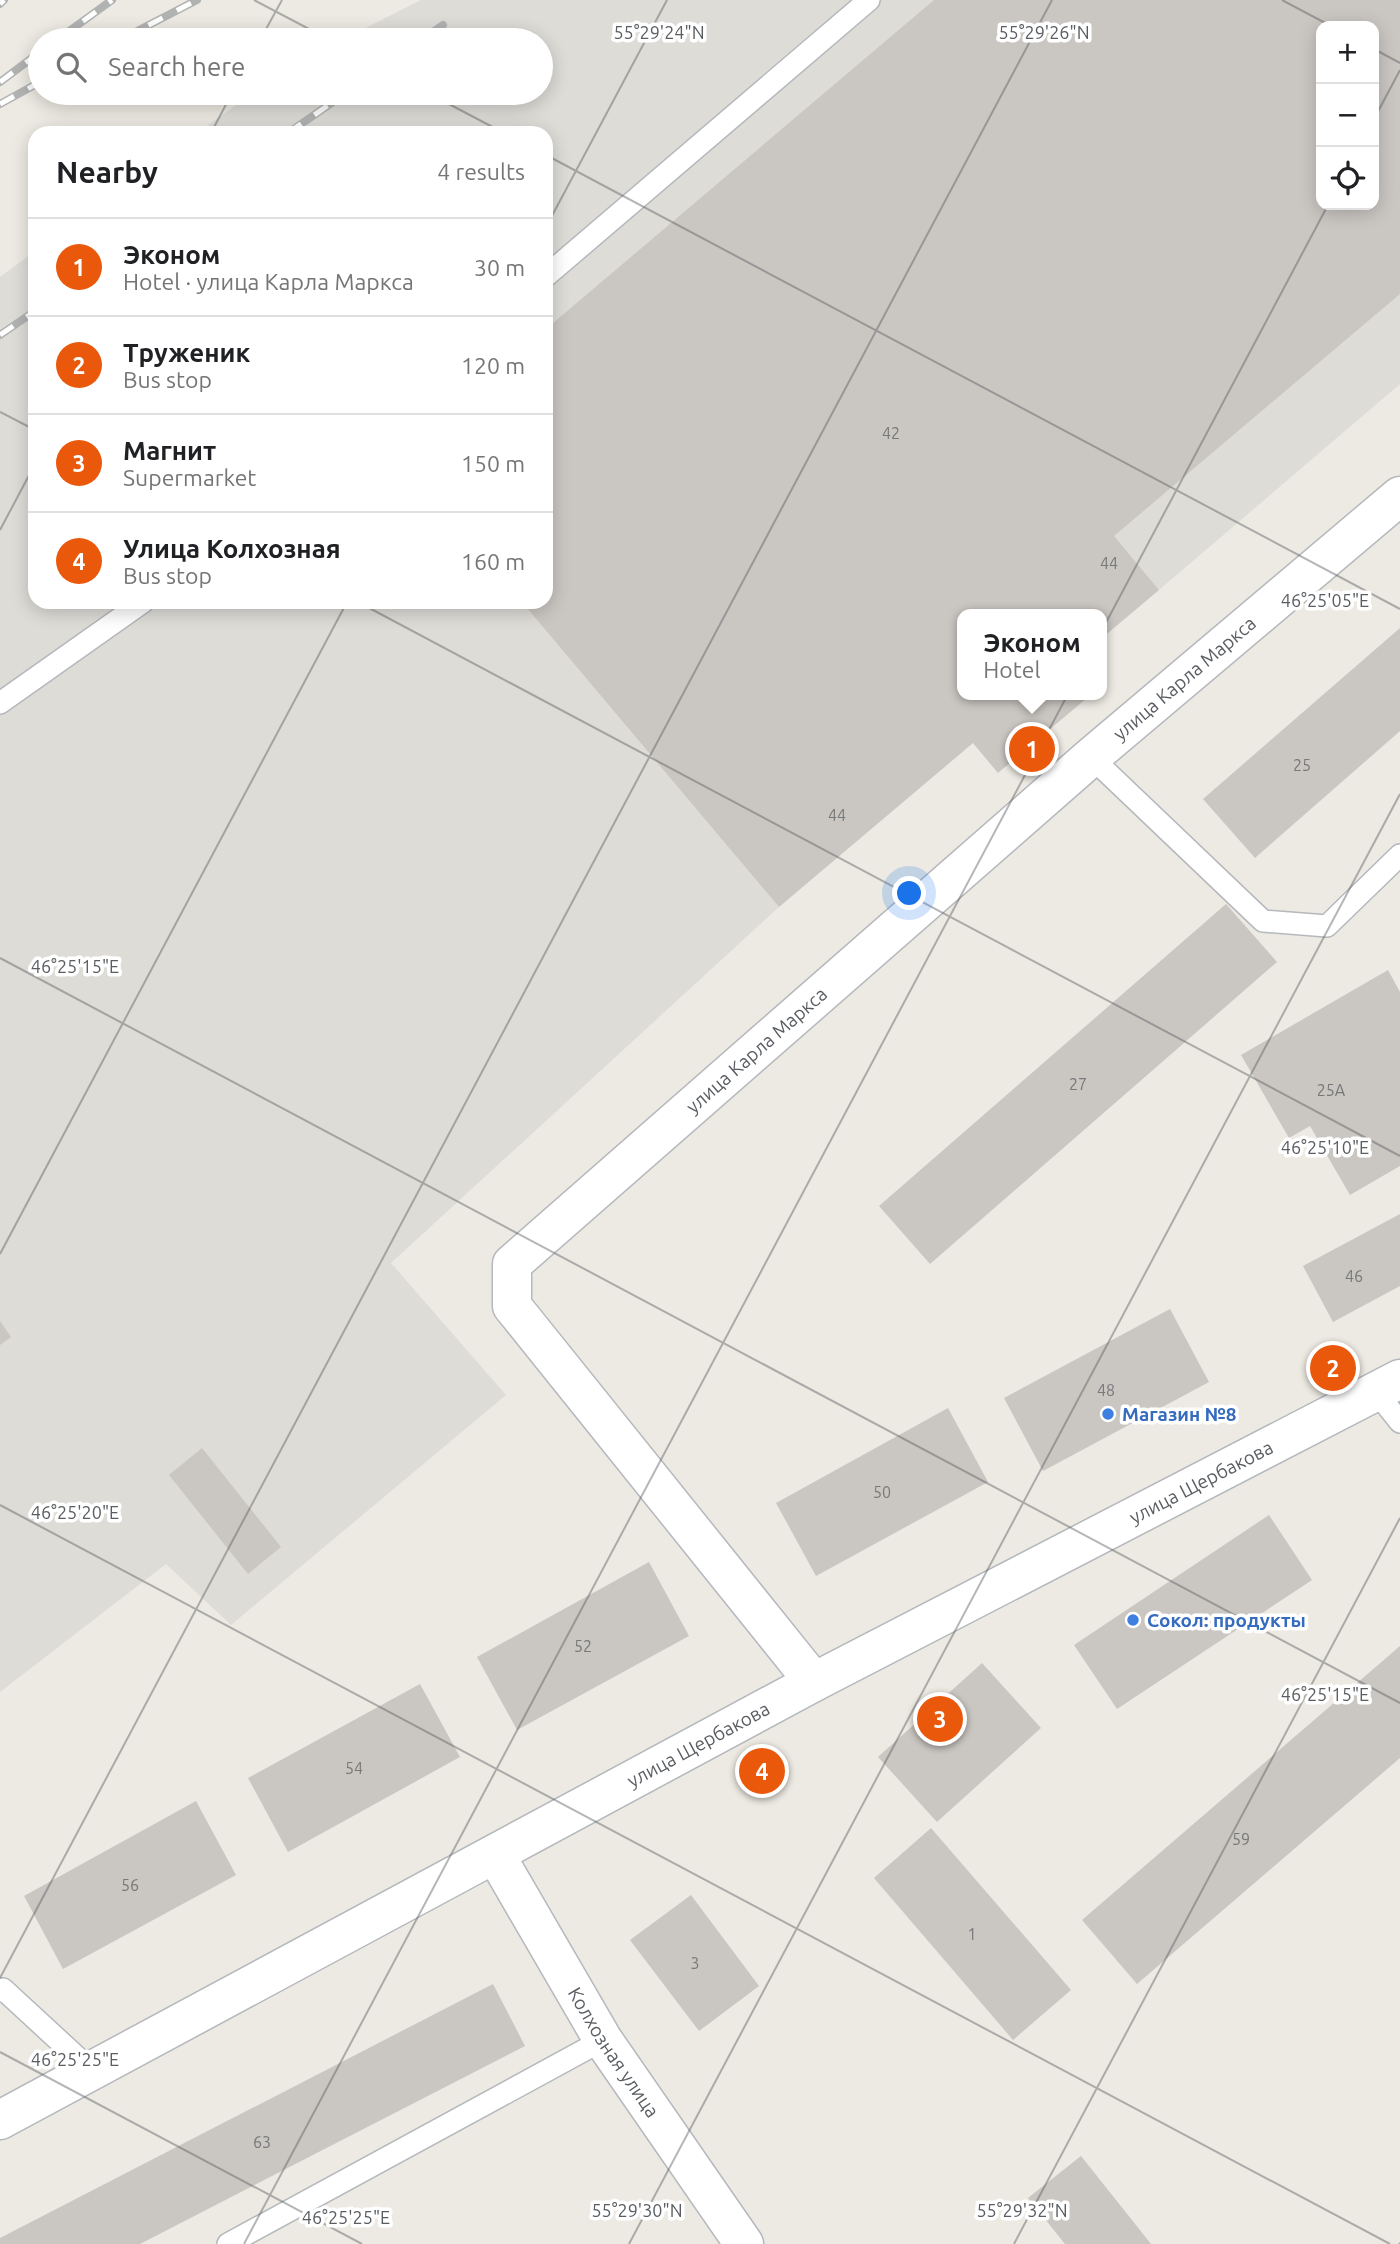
<!DOCTYPE html>
<meta charset="utf-8">
<style>
body{margin:0;font-family:Ubuntu,sans-serif;background:#f2f2f2;color:#202124}
.controls{position:absolute;right:21px;top:21px;display:grid;overflow:hidden;border-radius:14px;box-shadow:0 4px 18px #0003}
.controls button{width:63px;height:63px;display:grid;place-items:center;padding:0;border:0;border-bottom:2px solid #e0e0e0;background:#fff;color:#202124;font:35px sans-serif}
.you{position:absolute;left:910px;top:894px;width:24px;height:24px;margin:-18px;border:5px solid #fff;border-radius:50%;background:#1a73e8;box-shadow:0 0 0 10px #1a73e833}
.badge{display:grid;place-items:center;width:46px;height:46px;border-radius:50%;background:#ea580c;color:#fff;font-size:23px;font-weight:700}
.pin{position:absolute;translate:-50% -50%;border:4px solid #fff;box-shadow:0 2px 7px #0006}
.popup{position:absolute;left:957px;top:609px;width:150px;height:91px;box-sizing:border-box;display:grid;place-content:center;border-radius:14px;background:#fff;filter:drop-shadow(0 2px 5px #0005);font-size:23px;white-space:nowrap;color:#757577}
.popup b{font-size:26px;color:#202124}
.popup::after{content:'';position:absolute;left:50%;top:100%;margin-left:-14px;border:14px solid transparent;border-top-color:#fff}
.list{margin:0;padding:0;list-style:none}
h2{display:flex;justify-content:space-between;align-items:center;height:91px;margin:0;padding:0 28px;font-size:30px}
h2 small{font-size:23px;font-weight:400;color:#757577}
.list li{display:grid;grid-template-columns:46px 1fr auto;gap:21px;align-items:center;box-sizing:border-box;height:98px;padding:0 28px;border-top:2px solid #e0e0e0}
.list b{display:block;font-size:26px;white-space:nowrap}
.list p{margin:0;font-size:23px;white-space:nowrap;color:#757577}
.list em{font-size:23px;font-style:normal;color:#757577}
.icon{flex:none;width:38px;height:38px;fill:none;stroke:currentColor;stroke-width:2;stroke-linecap:round;stroke-linejoin:round}
.map{position:relative;flex:none;width:1400px;height:2244px;overflow:hidden}
.search{position:absolute;background:#fff;box-shadow:0 4px 18px #0003;left:28px;top:28px;width:525px;height:77px;display:flex;align-items:center;gap:18px;box-sizing:border-box;padding:0 24px;border-radius:38px;color:#757577;font-size:26px}
.panel{position:absolute;background:#fff;box-shadow:0 4px 18px #0003;left:28px;top:126px;width:525px;height:483px;border-radius:21px}
.map>svg:first-child{display:block}
</style>
<div class="map">
<svg width="1400" height="2244" viewBox="0 0 1400 2244">
<rect width="100%" height="100%" fill="#eceae2"/>
<!-- industrial -->
<path fill="#dedcd7" fill-rule="evenodd" d="M421,0H1400V384L1159,590L1114,537L1022,614H962L737,857L779,907L391,1263L506,1395L231,1625L166,1564L0,1692V277L35,251V602H546V133H197L253,93H541V40H342ZM1321,26H1374V205H1321Z"/>
<!-- building -->
<g fill="#cac6c2" fill-rule="evenodd">
<path d="M934,0H1400V294L1114,536L1159,590L1102,638V614H962V695H1084L1087,698L998,773L973,743L779,907L522,602H546V329ZM1321,26H1374V205H1321Z"/>
<polygon points="1400,628 1400,731 1255,858 1203,799"/>
<polygon points="1226,904 1277,962 930,1264 879,1206"/>
<polygon points="1388,970 1400,992 1400,1166 1350,1195 1310,1126 1289,1138 1241,1055"/>
<polygon points="1400,1214 1400,1286 1333,1322 1303,1266"/>
<polygon points="1170,1309 1209,1382 1043,1471 1004,1398"/>
<polygon points="0,1321 11,1337 0,1345"/>
<polygon points="948,1408 988,1482 816,1576 776,1503"/>
<polygon points="202,1448 281,1547 248,1574 169,1475"/>
<polygon points="1269,1515 1312,1580 1117,1709 1074,1645"/>
<polygon points="649,1562 689,1636 517,1730 477,1657"/>
<polygon points="1400,1646 1400,1758 1137,1984 1082,1920"/>
<polygon points="982,1663 1041,1728 937,1822 878,1757"/>
<polygon points="420,1684 460,1757 288,1852 248,1778"/>
<polygon points="196,1801 236,1875 63,1969 24,1896"/>
<polygon points="931,1828 1071,1990 1013,2040 874,1878"/>
<polygon points="691,1895 759,1986 699,2031 630,1940"/>
<polygon points="493,1984 525,2046 140,2244 0,2244 0,2238"/>
<polygon points="1081,2156 1151,2244 1065,2244 1028,2198"/>
</g>
<g fill="none" stroke-linecap="round" stroke-linejoin="round">
<defs>
<g id="service">
<polyline points="546,276 869,0"/>
<polyline points="0,703 143,602"/>
<polyline points="1091,757 1263,921 1327,926 1400,855"/>
<polyline points="1376,1392 1400,1422"/>
<polyline points="0,1991 3,1989 92,2071"/>
<polyline points="228,2244 603,2040"/>
</g>
<g id="minor">
<path id="s1" d="M814,1682L512,1306V1264L1091,757L1400,496"/>
</g>
<g id="tertiary">
<path id="s2" d="M495,1854L603,2040L744,2244"/>
</g>
<g id="secondary">
<path id="s3" d="M0,2120L814,1682L1400,1379"/>
</g>
</defs>
<!-- service casing -->
<use href="#service" stroke="#b5b8bc" stroke-width="24"/>
<!-- minor casing -->
<use href="#minor" stroke="#b5b8bc" stroke-width="41"/>
<!-- tertiary casing -->
<use href="#tertiary" stroke="#b5b8bc" stroke-width="41"/>
<!-- secondary casing -->
<use href="#secondary" stroke="#b4b7bc" stroke-width="41"/>
<!-- service -->
<use href="#service" stroke="#fff" stroke-width="21"/>
<!-- minor -->
<use href="#minor" stroke="#fff" stroke-width="38"/>
<!-- tertiary -->
<use href="#tertiary" stroke="#fff" stroke-width="38"/>
<!-- secondary -->
<use href="#secondary" stroke="#fff" stroke-width="38"/>
<defs>
<g id="rail">
<polyline points="0,4 4,0"/>
<polyline points="57,40 112,0"/>
<polyline points="120,40 197,0"/>
<polyline points="421,40 443,25"/>
<polyline points="0,82 40,52"/>
<polyline points="0,104 40,82"/>
<polyline points="288,133 346,93"/>
<polyline points="0,335 35,311"/>
</g>
</defs>
<!-- rail casing -->
<use href="#rail" stroke="#b1b2b2" stroke-width="8"/>
<!-- rail -->
<use href="#rail" stroke="#fff" stroke-width="5" stroke-dasharray="16" stroke-linecap="butt"/>
</g>
<!-- ticks -->
<path fill="none" stroke="#5a5e62" stroke-width="2" stroke-opacity="0.45" d="M254,0L330,40M1282,0L1331,26M260,40L282,0M1374,49L1400,63M428,93L504,133M1374,119L1400,70M211,133L232,93M546,155L1400,609M546,227L667,0M0,412L35,430M0,530L35,464M358,602L1400,1156M0,958L1400,1703M0,1254L347,602M0,1505L1390,2244M0,1978L1052,0M0,2052L362,2244M244,2244L1328,205M629,2244L1400,794M1014,2244L1400,1518M1399,2244L1400,2243"/>
<!-- markers -->
<g fill="#3f7fe0" stroke="#fff" stroke-width="2.5">
<circle cx="1108" cy="1414" r="7"/>
<circle cx="1133" cy="1620" r="7"/>
</g>
<g text-anchor="middle" stroke-width="7" stroke-linejoin="round" paint-order="stroke">
<!-- number labels -->
<g font-size="16" fill="#76787a">
<text x="891" y="439">42</text>
<text x="1109" y="569">44</text>
<text x="1302" y="771">25</text>
<text x="837" y="821">44</text>
<text x="1078" y="1090">27</text>
<text x="1331" y="1096">25А</text>
<text x="1354" y="1282">46</text>
<text x="1106" y="1396">48</text>
<text x="882" y="1498">50</text>
<text x="583" y="1652">52</text>
<text x="354" y="1774">54</text>
<text x="1241" y="1845">59</text>
<text x="130" y="1891">56</text>
<text x="972" y="1940">1</text>
<text x="695" y="1969">3</text>
<text x="262" y="2148">63</text>
</g>
<!-- street labels -->
<g font-size="19" fill="#5a5e62" stroke="#fff">
<text dy="7" stroke="none"><textPath href="#s1" startOffset="1416">улица Карла Маркса</textPath></text>
<text dy="7" stroke="none"><textPath href="#s1" startOffset="849">улица Карла Маркса</textPath></text>
<text dy="7" stroke="none"><textPath href="#s3" startOffset="1360">улица Щербакова</textPath></text>
<text dy="7" stroke="none"><textPath href="#s3" startOffset="793">улица Щербакова</textPath></text>
<text dy="7" stroke="none"><textPath href="#s2" startOffset="231">Колхозная улица</textPath></text>
</g>
<!-- shop labels -->
<g font-size="19" font-weight="bold" fill="#366cbe" stroke="#fff" text-anchor="start">
<text x="1122" y="1421">Магазин №8</text>
<text x="1147" y="1627">Сокол: продукты</text>
</g>
</g>
<g font-size="18" text-anchor="middle" fill="#5a5e62" stroke="#fff" stroke-width="7" stroke-linejoin="round" paint-order="stroke">
<text x="659" y="39">55°29'24"N</text>
<text x="1044" y="39">55°29'26"N</text>
<text x="1325" y="607">46°25'05"E</text>
<text x="75" y="973">46°25'15"E</text>
<text x="1325" y="1154">46°25'10"E</text>
<text x="75" y="1519">46°25'20"E</text>
<text x="1325" y="1701">46°25'15"E</text>
<text x="75" y="2066">46°25'25"E</text>
<text x="637" y="2217">55°29'30"N</text>
<text x="1022" y="2217">55°29'32"N</text>
<text x="346" y="2224">46°25'25"E</text>
</g>
</svg>
<div class="controls">
<button>+</button>
<button>−</button>
<button><svg class="icon" aria-label="locate" viewBox="0 0 24 24"><circle cx="12" cy="12" r="6"/><path d="M12 2v4M12 18v4M2 12h4M18 12h4"/></svg></button>
</div>
<div class="you"></div>
<div class="pin badge" style="left:1032px;top:749px">1</div>
<div class="popup"><b>Эконом</b>Hotel</div>
<div class="pin badge" style="left:1333px;top:1368px">2</div>
<div class="pin badge" style="left:940px;top:1719px">3</div>
<div class="pin badge" style="left:762px;top:1771px">4</div>
<div class="search"><svg class="icon" aria-label="search" viewBox="0 0 24 24"><circle cx="10" cy="10" r="6"/><path d="M15 15l6 6"/></svg>Search here</div>
<section class="panel">
<h2>Nearby<small>4 results</small></h2>
<ul class="list">
<li><span class="badge">1</span><div><b>Эконом</b><p>Hotel · улица Карла Маркса</p></div><em>30 m</em></li>
<li><span class="badge">2</span><div><b>Труженик</b><p>Bus stop</p></div><em>120 m</em></li>
<li><span class="badge">3</span><div><b>Магнит</b><p>Supermarket</p></div><em>150 m</em></li>
<li><span class="badge">4</span><div><b>Улица Колхозная</b><p>Bus stop</p></div><em>160 m</em></li>
</ul>
</section>
</div>
